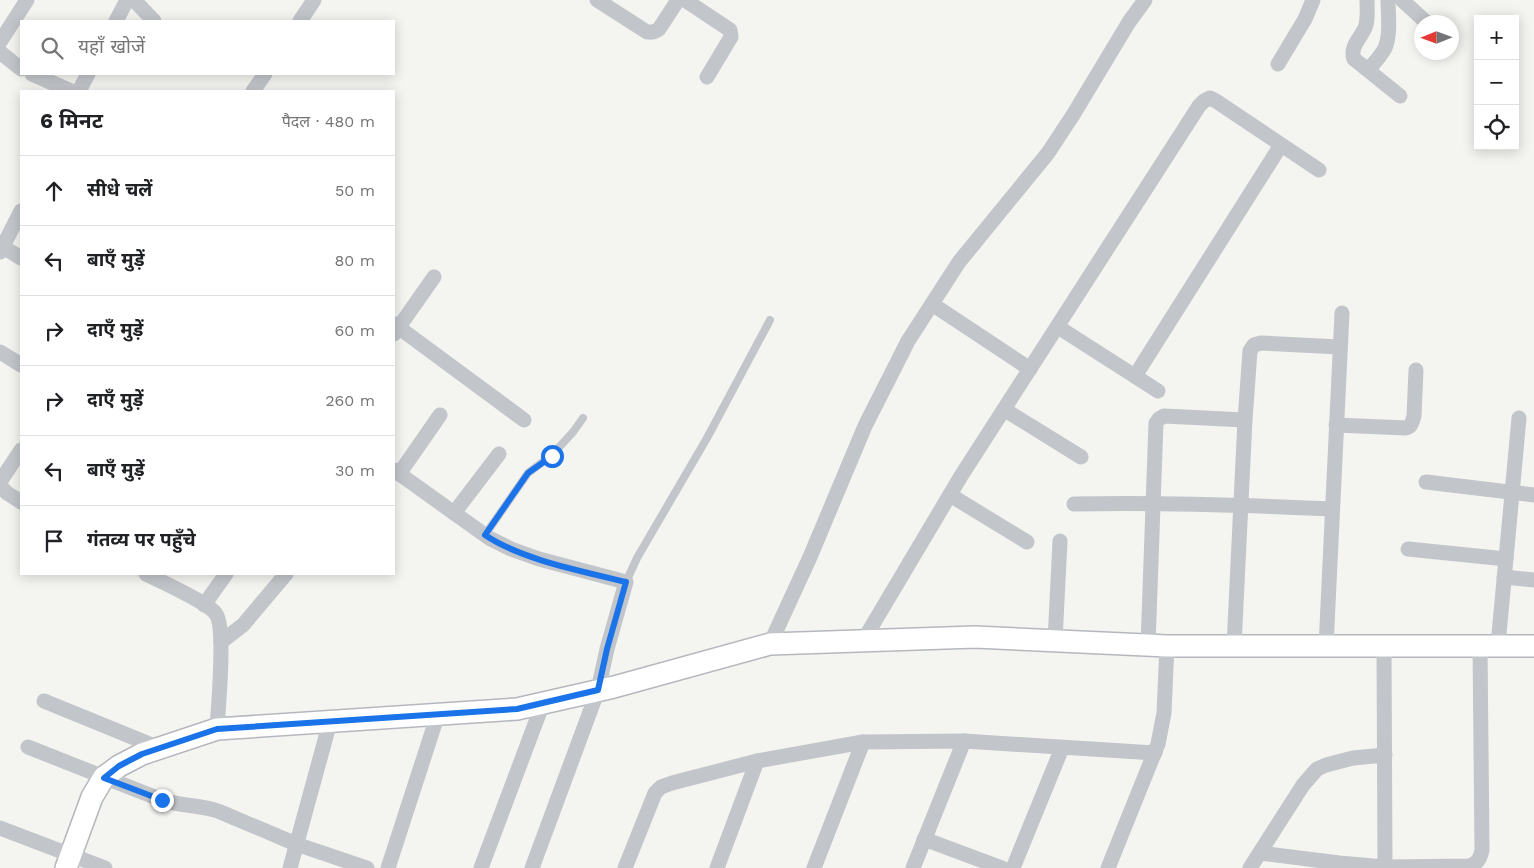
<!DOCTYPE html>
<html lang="hi">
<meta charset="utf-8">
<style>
body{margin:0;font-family:"Work Sans","Noto Sans Devanagari",sans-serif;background:#f2f2f2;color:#202124}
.controls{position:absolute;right:15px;top:15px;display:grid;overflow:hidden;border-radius:0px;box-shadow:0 2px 12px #0003}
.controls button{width:45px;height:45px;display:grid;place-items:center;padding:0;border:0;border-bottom:1px solid #e0e0e0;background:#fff;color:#202124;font:25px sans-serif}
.compass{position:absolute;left:1414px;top:15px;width:45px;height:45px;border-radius:50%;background:#fff;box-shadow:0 2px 12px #0003;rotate:269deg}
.stop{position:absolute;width:15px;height:15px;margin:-11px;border:4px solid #1a73e8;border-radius:50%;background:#fff}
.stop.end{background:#1a73e8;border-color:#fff;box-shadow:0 1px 5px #0008}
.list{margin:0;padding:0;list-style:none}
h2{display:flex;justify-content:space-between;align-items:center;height:65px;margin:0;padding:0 20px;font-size:21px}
h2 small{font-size:16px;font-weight:400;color:#757577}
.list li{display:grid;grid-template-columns:32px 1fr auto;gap:15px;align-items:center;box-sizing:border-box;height:70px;padding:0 20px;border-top:1px solid #e0e0e0}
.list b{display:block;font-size:19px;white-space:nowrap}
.list em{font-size:16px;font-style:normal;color:#757577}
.icon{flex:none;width:28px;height:28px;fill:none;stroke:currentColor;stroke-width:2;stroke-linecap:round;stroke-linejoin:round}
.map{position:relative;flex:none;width:1534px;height:868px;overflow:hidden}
.search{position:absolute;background:#fff;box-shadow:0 2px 12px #0003;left:20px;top:20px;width:375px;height:55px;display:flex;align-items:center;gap:12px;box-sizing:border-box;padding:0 18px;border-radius:0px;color:#757577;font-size:19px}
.panel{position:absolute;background:#fff;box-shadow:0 2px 12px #0003;left:20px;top:90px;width:375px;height:485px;border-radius:0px}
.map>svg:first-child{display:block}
</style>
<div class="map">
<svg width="1534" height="868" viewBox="0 0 1534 868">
<rect width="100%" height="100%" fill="#f4f4f1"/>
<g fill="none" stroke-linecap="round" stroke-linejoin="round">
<defs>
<polyline id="secondary" points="66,868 92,797 104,777 119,766 142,754 217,729 517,709 614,687 770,644 975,637 1167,646 1534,646"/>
</defs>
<!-- secondary casing -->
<use href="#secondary" stroke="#b4b8bd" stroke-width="24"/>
<!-- lane -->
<g stroke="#c2c5c9" stroke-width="8">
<polyline points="485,535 528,473 552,455 573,432 583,418"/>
<polyline points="626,582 637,558 707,438 770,320"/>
</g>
<!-- street -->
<g stroke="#c2c5c9" stroke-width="15">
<polyline points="134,0 154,21"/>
<path d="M597,0L647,32C652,33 655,32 659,29L678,0"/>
<polyline points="685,0 730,30 731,37 707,77"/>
<path d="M1367,0C1367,8 1368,17 1366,25C1363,36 1349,46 1354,59L1400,96"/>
<polyline points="1402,0 1426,22"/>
<polyline points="116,21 127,0"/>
<polyline points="300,21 314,0"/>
<polyline points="0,42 27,0"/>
<polyline points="0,52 21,69"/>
<polyline points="1278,64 1305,19 1313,0"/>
<path d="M1368,70C1374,63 1381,56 1385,48C1391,34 1388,15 1388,0"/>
<polyline points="32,74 71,91"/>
<polyline points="79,91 88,74"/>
<polyline points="253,91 265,74"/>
<polyline points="3,247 21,258"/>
<polyline points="0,252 21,211"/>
<polyline points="932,304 1030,369"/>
<polyline points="394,324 524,420"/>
<polyline points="1058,327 1158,391"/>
<polyline points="394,334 434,277"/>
<polyline points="0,352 21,365"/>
<polyline points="1135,376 1281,145"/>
<polyline points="1005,410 1081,457"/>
<path d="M1336,425L1406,428C1412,426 1412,422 1414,416L1416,370"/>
<polyline points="394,470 489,538 511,549 539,559 626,582 607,649 598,690 532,868"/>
<polyline points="399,474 440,415"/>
<polyline points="0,482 21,450"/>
<polyline points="1426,482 1534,495"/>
<polyline points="0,486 7,493 21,502"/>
<polyline points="950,495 1027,542"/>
<path d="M1074,504C1160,502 1246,505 1332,509"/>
<polyline points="454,513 499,454"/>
<polyline points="1408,549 1506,559"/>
<path d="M146,574C160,581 209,603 216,614C226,628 218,709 217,729"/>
<polyline points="1504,577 1534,580"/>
<polyline points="204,605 226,574"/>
<polyline points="863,641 961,476 1199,106 1204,101 1210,98 1216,101 1319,170"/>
<polyline points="1055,641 1060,541"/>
<polyline points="221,642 243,625 286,574"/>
<polyline points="770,644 810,557 865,426 908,341 959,262 1048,153 1073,115 1129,22 1145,0"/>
<polyline points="1148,645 1156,423 1159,419 1164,416 1245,420"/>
<polyline points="1498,645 1519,418"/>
<polyline points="1234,646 1245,420 1250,351 1254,345 1261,343 1340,347"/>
<polyline points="1384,646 1385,868"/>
<polyline points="1326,647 1342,313"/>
<polyline points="44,701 159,748"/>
<path d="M28,747L162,800C181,806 200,805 218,811L296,844L367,868"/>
<polyline points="0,828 105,868"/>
<polyline points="924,839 1002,868"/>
<path d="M1260,853L1339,863L1385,867L1469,866C1478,863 1480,859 1482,850L1480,646"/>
<polyline points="290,868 330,722"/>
<polyline points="388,868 438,714"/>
<polyline points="481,868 543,703"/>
<polyline points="625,868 655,793 661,787 672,783 757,761 863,742 964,741 1155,753"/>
<polyline points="717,868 757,761"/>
<polyline points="814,868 863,742"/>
<polyline points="913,868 964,741"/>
<polyline points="1013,868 1062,748"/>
<polyline points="1108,868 1158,744 1164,713 1167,646"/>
<polyline points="1250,868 1303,785 1317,769 1326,765 1353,758 1385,755"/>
</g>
<!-- secondary -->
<use href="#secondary" stroke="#fff" stroke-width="21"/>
</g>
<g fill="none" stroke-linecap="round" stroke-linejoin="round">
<!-- route -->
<path stroke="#1a73e8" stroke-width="6" d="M162,800L104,778L119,766L142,754L217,729L517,709L598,690L607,649L626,582C582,571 522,560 485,535L528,473L552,456"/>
</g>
</svg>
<div class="controls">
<button>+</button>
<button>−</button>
<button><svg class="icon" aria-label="locate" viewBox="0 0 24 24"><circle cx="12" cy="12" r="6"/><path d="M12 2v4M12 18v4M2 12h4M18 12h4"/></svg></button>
</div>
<svg class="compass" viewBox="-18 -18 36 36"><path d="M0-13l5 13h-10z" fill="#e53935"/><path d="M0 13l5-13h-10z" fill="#757577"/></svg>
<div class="stop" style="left:552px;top:456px"></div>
<div class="stop end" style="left:162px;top:800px"></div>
<div class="search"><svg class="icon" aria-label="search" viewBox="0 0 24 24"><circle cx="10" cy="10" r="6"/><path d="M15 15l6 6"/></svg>यहाँ खोजें</div>
<section class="panel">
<h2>6 मिनट<small>पैदल · 480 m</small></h2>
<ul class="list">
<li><svg class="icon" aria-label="ahead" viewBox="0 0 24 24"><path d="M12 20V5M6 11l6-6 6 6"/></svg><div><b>सीधे चलें</b></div><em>50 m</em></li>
<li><svg class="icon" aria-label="left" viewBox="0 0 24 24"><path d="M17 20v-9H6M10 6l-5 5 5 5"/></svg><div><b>बाएँ मुड़ें</b></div><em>80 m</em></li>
<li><svg class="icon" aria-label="right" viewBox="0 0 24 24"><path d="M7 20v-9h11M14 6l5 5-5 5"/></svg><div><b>दाएँ मुड़ें</b></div><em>60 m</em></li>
<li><svg class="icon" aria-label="right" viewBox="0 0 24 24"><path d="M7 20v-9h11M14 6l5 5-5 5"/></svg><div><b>दाएँ मुड़ें</b></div><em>260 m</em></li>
<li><svg class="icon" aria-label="left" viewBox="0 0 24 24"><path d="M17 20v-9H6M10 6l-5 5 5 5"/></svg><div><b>बाएँ मुड़ें</b></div><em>30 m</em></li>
<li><svg class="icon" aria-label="arrive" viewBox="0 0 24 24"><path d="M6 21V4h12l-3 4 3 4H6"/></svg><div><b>गंतव्य पर पहुँचे</b></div></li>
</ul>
</section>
</div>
